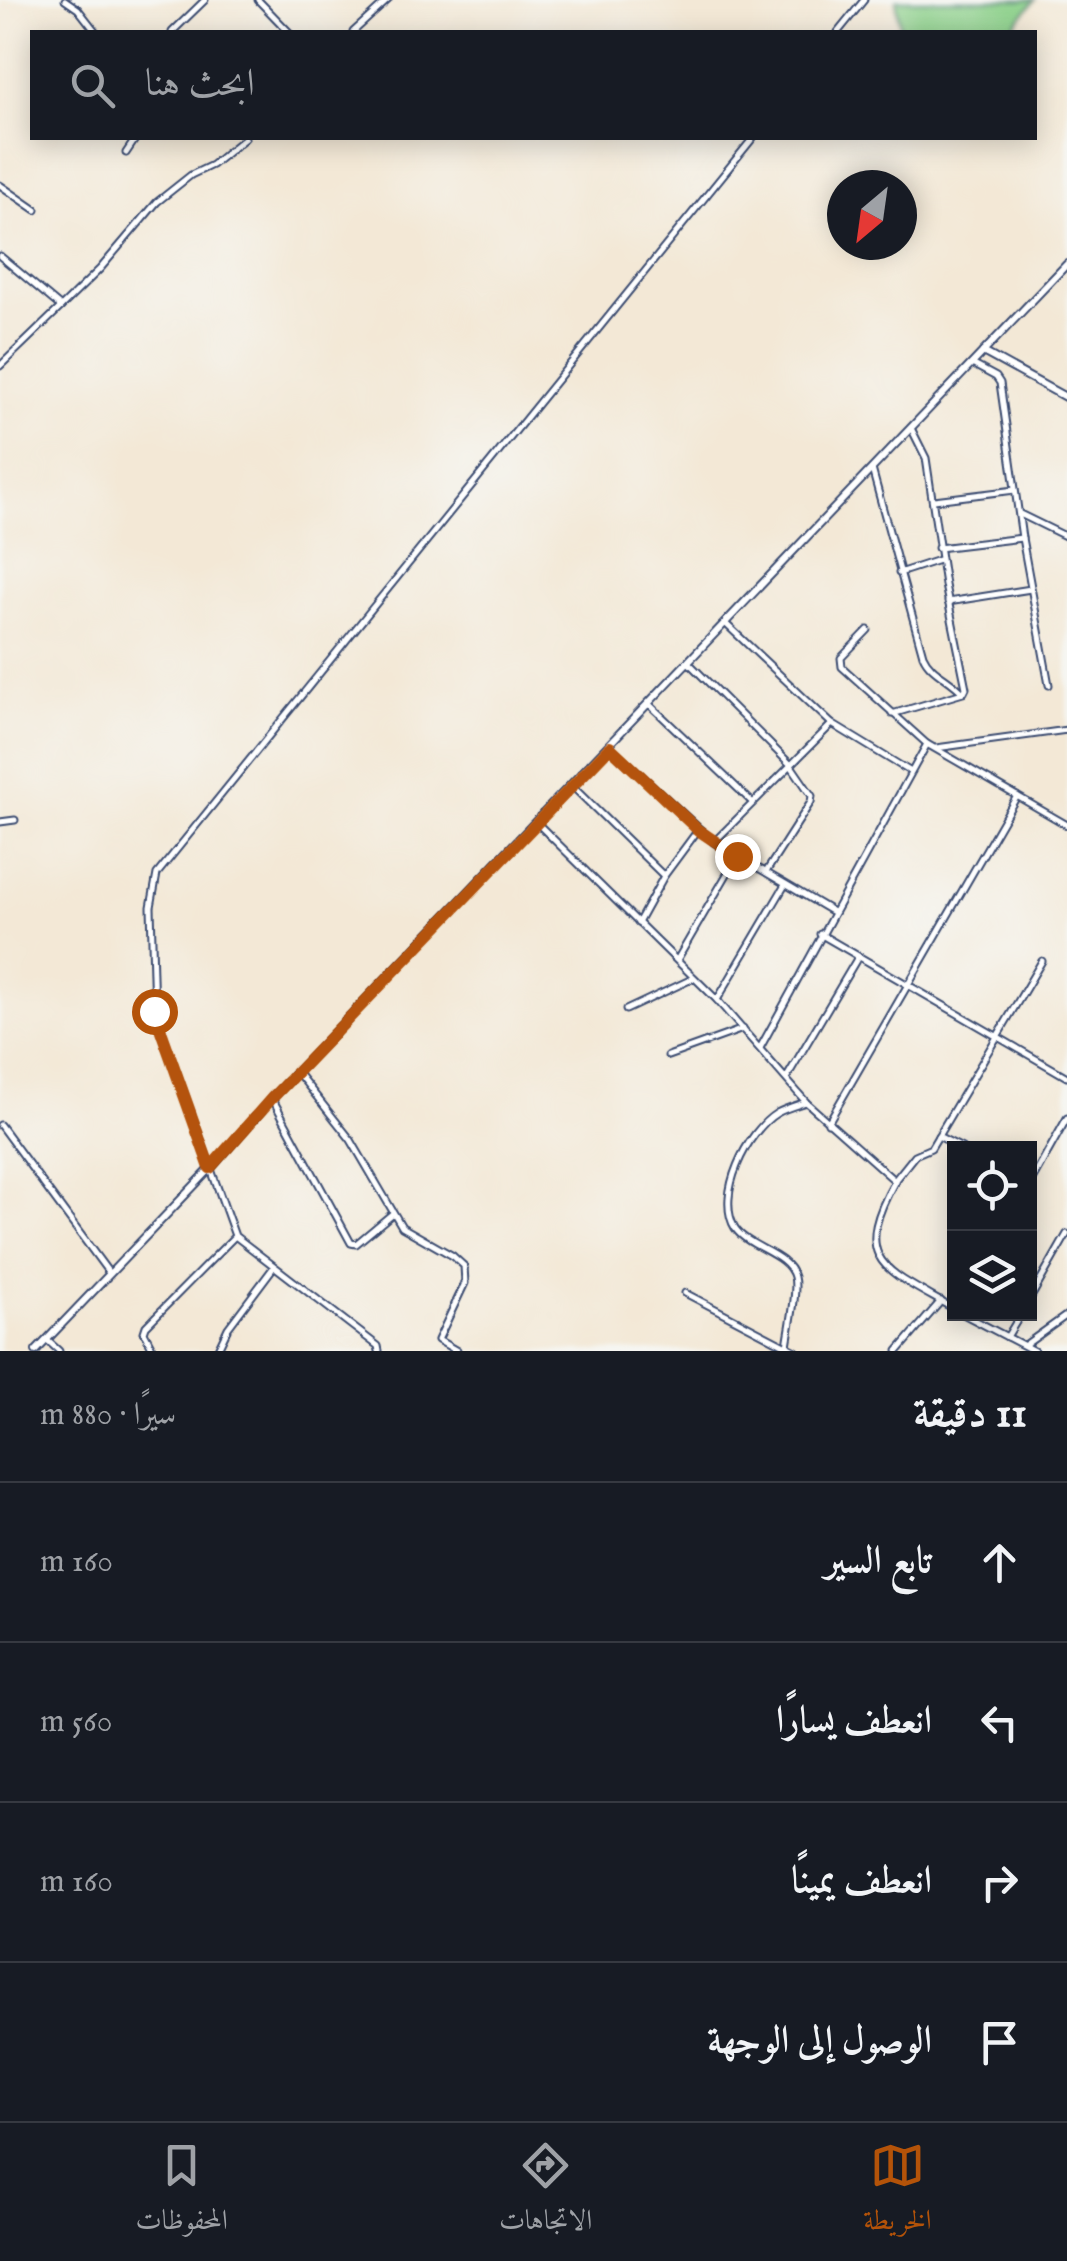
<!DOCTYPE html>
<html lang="ar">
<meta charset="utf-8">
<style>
body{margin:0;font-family:"IM FELL English",Amiri,serif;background:#242831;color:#f1f3f6;direction:rtl}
.controls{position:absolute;right:30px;bottom:30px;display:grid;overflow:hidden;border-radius:0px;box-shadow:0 5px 25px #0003}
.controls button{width:90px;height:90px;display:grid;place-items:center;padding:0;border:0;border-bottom:2px solid #363941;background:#171b24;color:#f1f3f6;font:50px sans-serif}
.compass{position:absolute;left:827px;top:170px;width:90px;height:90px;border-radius:50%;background:#171b24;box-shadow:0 5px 25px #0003;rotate:209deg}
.stop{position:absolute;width:30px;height:30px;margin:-22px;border:8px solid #b45309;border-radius:50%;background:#fff}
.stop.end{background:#b45309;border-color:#fff;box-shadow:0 2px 10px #0008}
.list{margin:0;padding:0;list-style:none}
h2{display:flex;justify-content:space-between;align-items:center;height:130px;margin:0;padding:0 40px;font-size:42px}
h2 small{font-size:32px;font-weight:400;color:#9ea1a6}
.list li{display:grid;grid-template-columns:65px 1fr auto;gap:30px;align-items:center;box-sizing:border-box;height:160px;padding:0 40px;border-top:2px solid #363941}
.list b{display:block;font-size:38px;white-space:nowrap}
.list em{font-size:32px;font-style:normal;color:#9ea1a6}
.icon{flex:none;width:55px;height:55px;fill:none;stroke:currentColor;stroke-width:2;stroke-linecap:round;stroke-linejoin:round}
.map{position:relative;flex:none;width:1067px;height:1351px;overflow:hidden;direction:ltr}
.search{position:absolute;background:#171b24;box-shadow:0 5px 25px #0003;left:30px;right:30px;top:30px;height:110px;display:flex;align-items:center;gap:25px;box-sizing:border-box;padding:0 35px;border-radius:0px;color:#9ea1a6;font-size:38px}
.sheet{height:770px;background:#171b24}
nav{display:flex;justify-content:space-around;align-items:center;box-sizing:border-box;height:140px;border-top:2px solid #363941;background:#171b24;font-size:28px;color:#9ea1a6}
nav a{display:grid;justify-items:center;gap:5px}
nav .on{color:#b45309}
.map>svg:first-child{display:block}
</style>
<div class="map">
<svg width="1067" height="1351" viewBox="0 0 1067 1351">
<rect width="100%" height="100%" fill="#f6f6f2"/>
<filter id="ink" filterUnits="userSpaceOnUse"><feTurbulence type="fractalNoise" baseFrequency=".01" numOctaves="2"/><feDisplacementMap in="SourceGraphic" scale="20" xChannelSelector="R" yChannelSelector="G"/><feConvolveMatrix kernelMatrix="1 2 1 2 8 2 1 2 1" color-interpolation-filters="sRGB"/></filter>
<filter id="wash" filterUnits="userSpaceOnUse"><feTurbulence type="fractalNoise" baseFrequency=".0048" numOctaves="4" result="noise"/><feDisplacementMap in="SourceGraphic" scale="40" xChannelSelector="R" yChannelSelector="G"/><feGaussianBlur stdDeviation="2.25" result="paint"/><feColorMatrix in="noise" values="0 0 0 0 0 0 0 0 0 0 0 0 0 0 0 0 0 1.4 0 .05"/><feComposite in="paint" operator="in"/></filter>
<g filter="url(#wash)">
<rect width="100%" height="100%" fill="#f3e8d6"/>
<!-- green -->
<polygon fill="#8dd18b" stroke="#548074" stroke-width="2.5" points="896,0 1035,0 1009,32 901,32"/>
</g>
<g filter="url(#ink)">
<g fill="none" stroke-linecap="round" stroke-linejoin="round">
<defs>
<g id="minor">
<polyline points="65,0 78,9 96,32"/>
<polyline points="258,0 289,32"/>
<polyline points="172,32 205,0"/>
<polyline points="353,32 388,0"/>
<polyline points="838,32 864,0"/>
<polyline points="126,153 136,138"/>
<polyline points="0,185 36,210"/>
<polyline points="0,256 61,307 0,366"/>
<polyline points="61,307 100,269 157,202 191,175 212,165 245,138"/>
<polyline points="972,364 996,377 1000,383 1022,538 1049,685"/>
<polyline points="911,428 926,458 945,585 966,688 964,692"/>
<path d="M872,469L923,655C930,672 950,678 963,693L892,714"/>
<polyline points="934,500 1015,490"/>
<polyline points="1020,514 1067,537"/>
<polyline points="938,548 1022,538"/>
<polyline points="899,573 939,560"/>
<polyline points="948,602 1031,589"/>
<polyline points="726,624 832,724 911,772"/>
<polyline points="868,630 841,658 842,667 927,744 1067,825"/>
<polyline points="688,662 790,764 812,796 811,802 766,872"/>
<polyline points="649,704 752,802"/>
<polyline points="610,747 714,842 833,912"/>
<polyline points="936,748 1067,730"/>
<polyline points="572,786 664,876"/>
<polyline points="0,822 15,820"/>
<path d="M537,823L717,1000L806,1102L895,1181C849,1263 887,1270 954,1309"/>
<polyline points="714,842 832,724"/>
<polyline points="638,923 664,876 698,830"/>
<polyline points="820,934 1067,1077"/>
<polyline points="677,960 737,857"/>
<polyline points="717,1000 785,885"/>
<polyline points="626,1010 694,978"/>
<polyline points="760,1048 927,744"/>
<polyline points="668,1056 743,1029"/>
<polyline points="297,1072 351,1140 402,1227 453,1256 464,1266 465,1283 438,1340 457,1351"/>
<polyline points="787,1077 858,957"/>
<polyline points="272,1098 351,1243 356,1244 392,1214"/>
<polyline points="828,1123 1017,796"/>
<polyline points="0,1125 109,1273"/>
<polyline points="938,1136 962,1148"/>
<polyline points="895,1180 915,1155 931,1148 1042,961"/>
<polyline points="1030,1184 1067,1118"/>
<polyline points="685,1293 796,1351"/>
<polyline points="1030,1299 1067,1234"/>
<polyline points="963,1314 1034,1351"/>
<polyline points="1007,1337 1021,1314"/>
<polyline points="47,1340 59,1351"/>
<polyline points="1025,1345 1067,1315"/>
<path d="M787,1346C789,1330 798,1291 794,1277C788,1253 748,1248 735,1228C715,1196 747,1131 777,1113C786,1108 797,1105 806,1102"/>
<polyline points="154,1351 144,1332 146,1326 234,1237"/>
<polyline points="217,1351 228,1328 273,1268"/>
<polyline points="379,1351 378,1346 235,1236 154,1011 151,907 157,874 753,138"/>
<polyline points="898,1351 941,1301"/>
</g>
<g id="tertiary">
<polyline points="983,352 1067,398"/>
<polyline points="36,1351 211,1168 272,1098 1067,264"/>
</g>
</defs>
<!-- minor casing -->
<use href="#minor" stroke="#3b4b70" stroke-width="9"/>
<!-- tertiary casing -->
<use href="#tertiary" stroke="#3b4b70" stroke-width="10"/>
<!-- minor -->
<use href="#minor" stroke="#fff" stroke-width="5"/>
<!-- tertiary -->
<use href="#tertiary" stroke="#fff" stroke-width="6"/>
</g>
</g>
<g fill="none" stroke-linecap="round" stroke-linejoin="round" filter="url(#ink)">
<!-- route -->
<polyline stroke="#b45309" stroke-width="12" points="154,1011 210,1168 272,1098 610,747 698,830 737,856"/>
</g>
</svg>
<div class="controls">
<button><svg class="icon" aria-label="locate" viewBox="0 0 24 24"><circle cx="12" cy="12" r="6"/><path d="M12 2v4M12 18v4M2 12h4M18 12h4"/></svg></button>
<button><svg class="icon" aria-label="layers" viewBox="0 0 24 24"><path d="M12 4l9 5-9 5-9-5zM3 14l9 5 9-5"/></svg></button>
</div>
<svg class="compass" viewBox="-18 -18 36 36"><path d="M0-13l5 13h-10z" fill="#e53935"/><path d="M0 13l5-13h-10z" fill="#9ea1a6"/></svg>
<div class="stop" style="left:154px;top:1011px"></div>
<div class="stop end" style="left:737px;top:856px"></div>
<div class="search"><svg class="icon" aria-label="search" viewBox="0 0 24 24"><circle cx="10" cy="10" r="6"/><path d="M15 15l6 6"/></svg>ابحث هنا</div>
</div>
<section class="sheet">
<h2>11 دقيقة<small>سيرًا · 880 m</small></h2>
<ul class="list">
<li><svg class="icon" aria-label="ahead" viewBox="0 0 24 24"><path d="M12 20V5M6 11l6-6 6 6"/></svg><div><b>تابع السير</b></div><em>160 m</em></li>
<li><svg class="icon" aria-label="left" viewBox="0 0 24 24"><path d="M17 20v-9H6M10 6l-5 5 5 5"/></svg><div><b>انعطف يسارًا</b></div><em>560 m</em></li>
<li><svg class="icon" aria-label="right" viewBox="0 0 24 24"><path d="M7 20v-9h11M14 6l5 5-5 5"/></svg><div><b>انعطف يمينًا</b></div><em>160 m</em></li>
<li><svg class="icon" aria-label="arrive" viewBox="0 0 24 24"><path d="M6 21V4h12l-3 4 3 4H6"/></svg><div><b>الوصول إلى الوجهة</b></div></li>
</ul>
</section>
<nav>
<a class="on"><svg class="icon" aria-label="map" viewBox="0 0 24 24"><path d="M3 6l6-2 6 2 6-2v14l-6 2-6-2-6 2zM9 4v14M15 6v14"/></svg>الخريطة</a>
<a><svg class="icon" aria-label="directions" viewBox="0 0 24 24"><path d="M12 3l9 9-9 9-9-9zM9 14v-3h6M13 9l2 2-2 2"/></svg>الاتجاهات</a>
<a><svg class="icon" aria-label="saved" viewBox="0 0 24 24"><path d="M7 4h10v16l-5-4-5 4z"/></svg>المحفوظات</a>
</nav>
